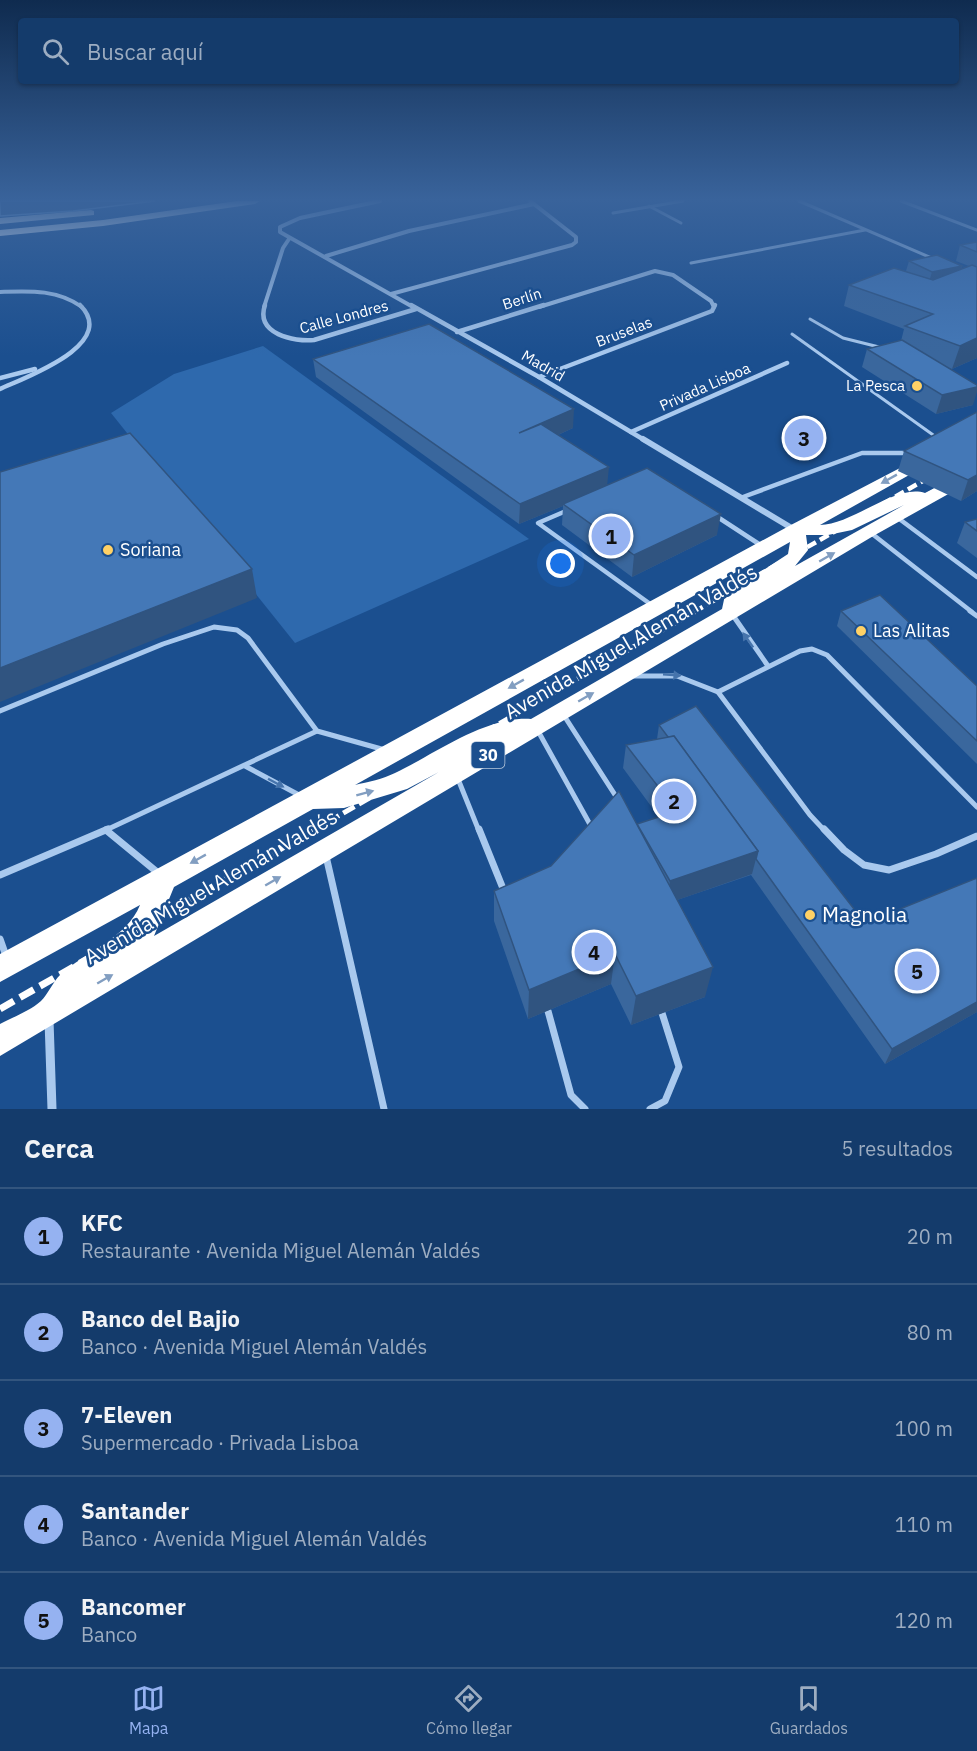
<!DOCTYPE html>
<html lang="es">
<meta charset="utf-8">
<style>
body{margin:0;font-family:"IBM Plex Sans",sans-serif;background:#214673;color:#f1f3f6}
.you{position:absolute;left:561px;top:564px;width:21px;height:21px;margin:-15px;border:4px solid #fff;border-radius:50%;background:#1a73e8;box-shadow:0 0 0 9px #1a73e833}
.badge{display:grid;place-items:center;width:39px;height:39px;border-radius:50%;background:#95b2f1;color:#111;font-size:20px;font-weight:700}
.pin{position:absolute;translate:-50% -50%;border:3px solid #fff;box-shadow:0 2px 6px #0006}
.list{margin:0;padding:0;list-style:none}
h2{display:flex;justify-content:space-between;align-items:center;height:78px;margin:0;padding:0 24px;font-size:26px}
h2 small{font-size:20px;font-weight:400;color:#9dadc1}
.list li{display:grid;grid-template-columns:39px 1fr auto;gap:18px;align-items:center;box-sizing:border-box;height:96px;padding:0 24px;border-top:2px solid #33557e}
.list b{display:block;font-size:22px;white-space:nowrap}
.list p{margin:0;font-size:20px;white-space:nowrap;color:#9dadc1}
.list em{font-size:20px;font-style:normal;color:#9dadc1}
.icon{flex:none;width:33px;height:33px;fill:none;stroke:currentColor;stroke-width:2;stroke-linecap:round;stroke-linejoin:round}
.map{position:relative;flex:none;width:977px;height:1109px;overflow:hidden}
.search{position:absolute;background:#143b6b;box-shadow:0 2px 4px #0004;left:18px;right:18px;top:18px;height:66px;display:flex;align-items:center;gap:15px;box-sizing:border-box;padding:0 21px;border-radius:6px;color:#9dadc1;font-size:22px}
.sheet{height:558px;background:#143b6b}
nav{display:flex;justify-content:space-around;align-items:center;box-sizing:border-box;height:84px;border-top:2px solid #33557e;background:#143b6b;font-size:16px;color:#9dadc1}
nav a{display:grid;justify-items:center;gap:3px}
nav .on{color:#95b2f1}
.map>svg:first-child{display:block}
</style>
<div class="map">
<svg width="977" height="1109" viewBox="0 0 977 1109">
<rect width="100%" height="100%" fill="#1b4f8f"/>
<!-- green -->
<polygon fill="#2e69ad" points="263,346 529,539 295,643 111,413 174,374"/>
<!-- water -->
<polygon fill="#3c6290" stroke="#9cc4f0" stroke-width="1.5" points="0,201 155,201 73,211 0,216"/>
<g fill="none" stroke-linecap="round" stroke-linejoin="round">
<!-- lane-far3 -->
<g stroke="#a9c9ee" stroke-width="3">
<polyline points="799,201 934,259"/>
<polyline points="901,201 977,230"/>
<polyline points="649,206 681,223"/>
<polyline points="613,213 683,201"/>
<polyline points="691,263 865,230"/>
<polyline points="810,319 843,338 879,347"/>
<polyline points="792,334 936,437"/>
</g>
<!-- lane-far2 -->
<g stroke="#a9c9ee" stroke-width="4.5">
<polyline points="743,497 862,453 909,453"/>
<polyline points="566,511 538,523 653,606"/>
<polyline points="716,516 762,546"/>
<polyline points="898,518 977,577"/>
<polyline points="871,533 972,612"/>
</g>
<!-- lane-far1 -->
<g stroke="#a9c9ee" stroke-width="5">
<polyline points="970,611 977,616"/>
<polyline points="732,614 768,666"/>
<polyline points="634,676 677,676 718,692"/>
<polyline points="0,711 163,644 214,627 237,630 248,638 317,731 385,750"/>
<polyline points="563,714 617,798"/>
<polyline points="538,731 592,828"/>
<polyline points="245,766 301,796"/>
<polyline points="458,779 479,831"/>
<polyline points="104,831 317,731"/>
<polyline points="825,831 810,815 718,692 800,651 812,649 827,655 977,807"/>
</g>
<!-- lane -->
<g stroke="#a9c9ee" stroke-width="7">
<polyline points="479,829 504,891"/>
<polyline points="824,829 844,850 864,865 889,870 936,854 977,836"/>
<polyline points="106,830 157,872"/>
<polyline points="326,856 384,1109"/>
<polyline points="0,875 108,829"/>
<polyline points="0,939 6,956"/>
<polyline points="548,1011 571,1095 585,1109"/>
<polyline points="650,1109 665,1101 679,1067 662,1013"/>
</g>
<!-- street-far3 -->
<g stroke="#a9c9ee" stroke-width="4">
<polyline points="380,201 300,218 280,227 280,232 413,307"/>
<polyline points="326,256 409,231 534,204"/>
<path d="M0,292C29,291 57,289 82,307"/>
<polyline points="391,294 572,245 576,242 576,237 530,201"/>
<polyline points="264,307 283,248 289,239"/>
<polyline points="539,307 655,271 673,275 711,301 714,307"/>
</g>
<!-- street-far2 -->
<g stroke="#a9c9ee" stroke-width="4.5">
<path d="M265,305C255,334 294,342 314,340L416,309"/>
<polyline points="411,305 539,377 646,441"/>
<polyline points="457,332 544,305"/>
<polyline points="539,377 712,311 715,305"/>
<polyline points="0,378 35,369"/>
<path d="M0,389C26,377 119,344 80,305"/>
<polyline points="631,432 787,363"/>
</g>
<!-- street-far1 -->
<polyline stroke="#a9c9ee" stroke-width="6" points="643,439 795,530"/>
<!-- street -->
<polyline stroke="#a9c9ee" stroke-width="9" points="49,1020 52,1109"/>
<!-- highway -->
<g fill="#fff" fill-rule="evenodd">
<polygon points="237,201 260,201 255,204 103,226 0,236 0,230 103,220"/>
<polygon points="91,210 94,211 94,215 0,224 0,218"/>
<path d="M921,457L927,459L929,462L927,465L820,525C852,525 896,483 925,493L977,466V478L875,535L0,1056V1024C13,1017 30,1011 41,1001C48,994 53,982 60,975C85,952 127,938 140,905L0,982V954L789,526ZM904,505L795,566L808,550L806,535H828L852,530ZM790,542L788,554L725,595L722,609L531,719C485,716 435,754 395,773C383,779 368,782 355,785ZM439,772L154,936L174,887L313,809L344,808L407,789Z"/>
</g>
<!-- rail-far2 -->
<g stroke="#fff" stroke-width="4.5" stroke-dasharray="10 4.5" stroke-linecap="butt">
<polyline points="694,612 935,474"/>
<polyline points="726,612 977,466"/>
</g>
<!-- rail-far1 -->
<g stroke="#fff" stroke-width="5" stroke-dasharray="13 5" stroke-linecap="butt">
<polyline points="312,831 696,611"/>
<polyline points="351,831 729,611"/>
</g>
<!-- rail -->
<g stroke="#fff" stroke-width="7" stroke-dasharray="16 7" stroke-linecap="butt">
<polyline points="0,1009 314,829"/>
<polyline points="0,1035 353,829"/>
</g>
</g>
<!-- wall -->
<g fill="#3a679d">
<polygon points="977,242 977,358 952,369 946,367 973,405 936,414 862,367 867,349 901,341 904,329 844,306 849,285 906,271 909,261 962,266 961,269 969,266 956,261 960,245"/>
<polygon points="313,359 573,428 558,435 608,485 717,535 632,577 562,525 563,506 519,524 316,377"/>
<polygon points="977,412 977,491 961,501 898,471 904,451"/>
<polygon points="977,519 977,558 957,543 965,522"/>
<polygon points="841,611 977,686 977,764 837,626"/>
<polygon points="659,725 865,923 977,878 977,1012 885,1064 751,875 677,900 705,997 631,1025 611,984 528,1019 494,921 494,891 551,866 636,824 659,817 623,768 626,745 657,739"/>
</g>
<!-- shaded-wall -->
<g fill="#305480">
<polygon points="962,266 957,282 927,288 932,272"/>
<polygon points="977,338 977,358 952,369 960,346"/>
<polygon points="977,387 977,392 973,405 936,414 942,395"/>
<polygon points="574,409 573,428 518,453 519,433"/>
<polygon points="609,467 607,487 563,504 563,506 519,524 520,504"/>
<polygon points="977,475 977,491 961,501 968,480"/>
<polygon points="721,514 717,535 632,577 634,555"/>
<polygon points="252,569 257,598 0,702 0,668"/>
<polygon points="758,851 752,874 666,904 670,881"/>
<polygon points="615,954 611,984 528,1019 529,990"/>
<polygon points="713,967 705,997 631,1025 636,996"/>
<polygon points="977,1002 977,1012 885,1064 892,1049"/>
</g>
<!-- building -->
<g fill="#4478b7" stroke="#305480" stroke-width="1.5">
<polygon points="977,242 977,252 960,245"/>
<polygon points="937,255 962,266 932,272 909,261"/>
<polygon points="972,265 977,267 977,338 960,346 905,326 933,314 849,285 894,268 933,280"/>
<polygon points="429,324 574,409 519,433 541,424 609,467 520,504 313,359"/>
<polygon points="902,340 977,385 977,387 942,395 867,349"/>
<polygon points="977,412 977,475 968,480 904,451"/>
<polygon points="130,433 252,569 0,668 0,472"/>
<polygon points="647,468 721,514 634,555 563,504"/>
<polygon points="977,519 977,531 965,522"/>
<polygon points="880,595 977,686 977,741 841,611"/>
<polygon points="696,706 865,923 977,878 977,1002 892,1049 756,859 758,851 674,736 668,737 659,725"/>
<polygon points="674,736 758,851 670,881 637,824 677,811 626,745"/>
<polygon points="619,791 713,967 636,996 615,954 529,990 494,891 551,866"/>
</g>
<!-- one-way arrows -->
<defs><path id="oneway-solid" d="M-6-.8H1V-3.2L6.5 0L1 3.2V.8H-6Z" transform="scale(1.5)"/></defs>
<g fill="#829ec1">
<use href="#oneway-solid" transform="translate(889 479) rotate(151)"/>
<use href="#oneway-solid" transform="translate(827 557) rotate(-30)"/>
<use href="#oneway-solid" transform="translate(516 684) rotate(151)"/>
<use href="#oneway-solid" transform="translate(586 697) rotate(-30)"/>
<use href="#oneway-solid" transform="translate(365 793) rotate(-15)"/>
<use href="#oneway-solid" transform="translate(198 859) rotate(151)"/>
<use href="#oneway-solid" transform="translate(273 881) rotate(-30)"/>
<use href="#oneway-solid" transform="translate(105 979) rotate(-30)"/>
</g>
<g fill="#4674ac">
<use href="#oneway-solid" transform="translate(748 640) rotate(-125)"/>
<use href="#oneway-solid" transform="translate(672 675) rotate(5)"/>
<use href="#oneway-solid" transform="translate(276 783) rotate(28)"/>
</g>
<!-- sky -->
<linearGradient id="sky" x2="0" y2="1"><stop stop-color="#0f2b4f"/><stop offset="0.56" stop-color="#39639b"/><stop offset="1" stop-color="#39639b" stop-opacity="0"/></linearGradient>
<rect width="977" height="356" fill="url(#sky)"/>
<!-- markers -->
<g fill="#ffd166" stroke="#1b4f8f" stroke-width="2">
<circle cx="917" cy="386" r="6"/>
<circle cx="108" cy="550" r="6"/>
<circle cx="861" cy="631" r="6"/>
<circle cx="810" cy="915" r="6"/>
</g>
<g text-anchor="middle" stroke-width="5" stroke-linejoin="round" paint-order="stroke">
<!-- far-street labels -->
<g font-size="15" fill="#fff" stroke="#1b4f8f">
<text transform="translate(522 299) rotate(-18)" y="5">Berlín</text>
<text transform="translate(344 317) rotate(-15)" y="5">Calle Londres</text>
<text transform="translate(624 332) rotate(-21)" y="5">Bruselas</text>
<text transform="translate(543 366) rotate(30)" y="5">Madrid</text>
<text transform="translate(705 387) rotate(-24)" y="5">Privada Lisboa</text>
</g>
<!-- far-poi labels -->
<g font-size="15" fill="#fff" stroke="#1b4f8f" text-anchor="end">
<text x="905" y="391">La Pesca</text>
</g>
<!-- shield labels -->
<rect fill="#1b4f8f" stroke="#bbcadd" stroke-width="1.5" x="471.5" y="742" width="33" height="26" rx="4.5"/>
<g font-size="16" font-weight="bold" fill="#fff">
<text x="488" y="761">30</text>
</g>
<!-- poi labels -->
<g font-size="18" fill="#fff" stroke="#1b4f8f" text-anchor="start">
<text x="120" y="556">Soriana</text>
<text x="873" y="637">Las Alitas</text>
</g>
<!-- near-street labels -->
<g font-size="21" fill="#fff" stroke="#1b4f8f">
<text transform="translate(631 642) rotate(-30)" y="7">Avenida Miguel Alemán Valdés</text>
<text transform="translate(211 887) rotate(-30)" y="7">Avenida Miguel Alemán Valdés</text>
</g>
<!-- near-poi labels -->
<g font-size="21" fill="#fff" stroke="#1b4f8f" text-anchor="start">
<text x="822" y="922">Magnolia</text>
</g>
</g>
</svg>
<div class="you"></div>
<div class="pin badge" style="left:611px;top:536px">1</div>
<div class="pin badge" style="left:674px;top:801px">2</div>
<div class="pin badge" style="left:804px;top:438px">3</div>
<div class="pin badge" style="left:594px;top:952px">4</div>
<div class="pin badge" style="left:917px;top:971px">5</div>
<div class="search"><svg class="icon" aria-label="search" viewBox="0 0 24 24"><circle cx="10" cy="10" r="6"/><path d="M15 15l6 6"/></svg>Buscar aquí</div>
</div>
<section class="sheet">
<h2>Cerca<small>5 resultados</small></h2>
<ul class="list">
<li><span class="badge">1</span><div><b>KFC</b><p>Restaurante · Avenida Miguel Alemán Valdés</p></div><em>20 m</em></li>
<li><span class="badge">2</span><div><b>Banco del Bajio</b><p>Banco · Avenida Miguel Alemán Valdés</p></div><em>80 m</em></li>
<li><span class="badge">3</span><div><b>7-Eleven</b><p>Supermercado · Privada Lisboa</p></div><em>100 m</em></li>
<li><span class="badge">4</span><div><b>Santander</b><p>Banco · Avenida Miguel Alemán Valdés</p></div><em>110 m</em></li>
<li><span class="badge">5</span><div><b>Bancomer</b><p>Banco</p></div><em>120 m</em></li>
</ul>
</section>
<nav>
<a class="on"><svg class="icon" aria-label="map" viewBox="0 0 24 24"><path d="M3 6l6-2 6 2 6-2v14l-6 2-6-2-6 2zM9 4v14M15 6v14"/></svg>Mapa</a>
<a><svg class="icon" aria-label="directions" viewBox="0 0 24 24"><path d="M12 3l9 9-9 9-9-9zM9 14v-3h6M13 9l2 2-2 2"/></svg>Cómo llegar</a>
<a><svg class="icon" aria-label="saved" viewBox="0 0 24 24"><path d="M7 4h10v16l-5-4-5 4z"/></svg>Guardados</a>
</nav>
